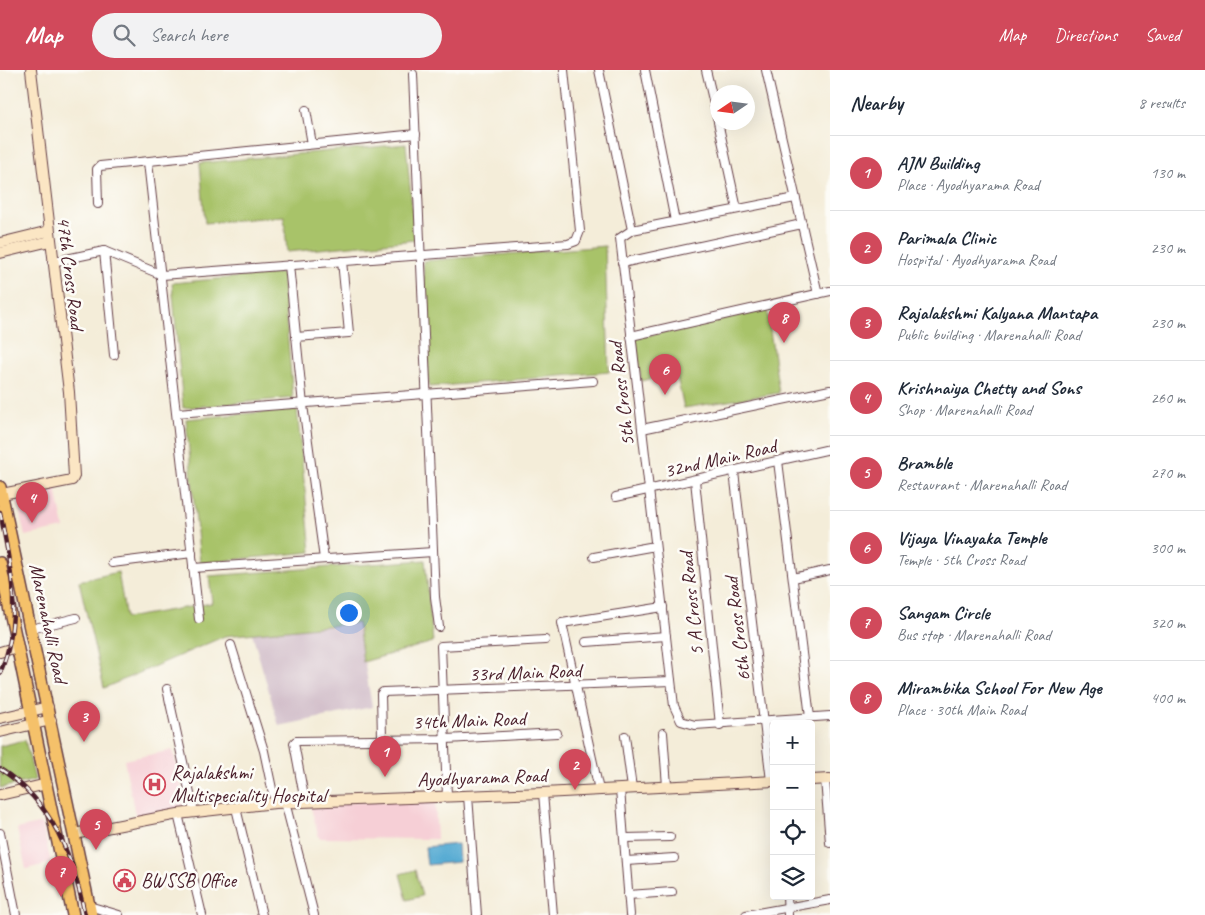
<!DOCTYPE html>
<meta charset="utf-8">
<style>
body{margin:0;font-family:Caveat,sans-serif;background:#f2f2f3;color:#1f2937}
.controls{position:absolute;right:15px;bottom:15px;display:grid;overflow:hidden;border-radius:5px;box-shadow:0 5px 20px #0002}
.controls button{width:45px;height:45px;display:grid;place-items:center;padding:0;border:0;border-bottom:1px solid #e0e1e3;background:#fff;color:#1f2937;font:25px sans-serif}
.compass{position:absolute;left:710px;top:15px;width:45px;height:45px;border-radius:50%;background:#fff;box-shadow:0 5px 20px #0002;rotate:257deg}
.you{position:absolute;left:348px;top:542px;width:18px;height:18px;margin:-12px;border:4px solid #fff;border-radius:50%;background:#1a73e8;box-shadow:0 0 0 8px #1a73e833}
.badge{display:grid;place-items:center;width:32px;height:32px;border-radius:50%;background:#d1495b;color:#fff;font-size:16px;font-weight:700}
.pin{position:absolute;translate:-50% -41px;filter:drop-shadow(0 1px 2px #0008)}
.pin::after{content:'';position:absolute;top:26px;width:18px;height:15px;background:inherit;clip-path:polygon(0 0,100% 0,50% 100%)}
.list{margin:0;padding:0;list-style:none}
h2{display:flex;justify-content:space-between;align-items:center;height:65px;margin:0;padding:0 20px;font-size:21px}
h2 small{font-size:16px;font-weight:400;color:#747a83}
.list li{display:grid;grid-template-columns:32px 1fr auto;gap:15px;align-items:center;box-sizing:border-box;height:75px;padding:0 20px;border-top:1px solid #e0e1e3}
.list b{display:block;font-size:19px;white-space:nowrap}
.list p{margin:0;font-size:16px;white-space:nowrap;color:#747a83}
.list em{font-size:16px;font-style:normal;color:#747a83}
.icon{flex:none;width:28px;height:28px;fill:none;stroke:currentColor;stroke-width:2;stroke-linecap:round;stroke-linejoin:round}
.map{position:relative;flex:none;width:830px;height:845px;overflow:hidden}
header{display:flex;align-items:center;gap:30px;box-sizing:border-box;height:70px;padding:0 25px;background:#d1495b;color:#fff}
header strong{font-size:24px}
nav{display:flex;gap:28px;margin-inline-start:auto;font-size:18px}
.search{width:350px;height:45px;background:#f2f2f3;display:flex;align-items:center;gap:12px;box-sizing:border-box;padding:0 18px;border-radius:28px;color:#747a83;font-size:19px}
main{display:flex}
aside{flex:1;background:#fff}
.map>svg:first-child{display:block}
</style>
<header>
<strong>Map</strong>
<div class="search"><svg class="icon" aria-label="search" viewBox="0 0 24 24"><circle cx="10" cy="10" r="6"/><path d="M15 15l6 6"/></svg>Search here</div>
<nav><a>Map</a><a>Directions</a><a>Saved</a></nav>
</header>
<main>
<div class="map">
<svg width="830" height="845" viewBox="0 0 830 845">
<rect width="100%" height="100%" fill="#fdfcf7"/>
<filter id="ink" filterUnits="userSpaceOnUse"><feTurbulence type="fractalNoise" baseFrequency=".02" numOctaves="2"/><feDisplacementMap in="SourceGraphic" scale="10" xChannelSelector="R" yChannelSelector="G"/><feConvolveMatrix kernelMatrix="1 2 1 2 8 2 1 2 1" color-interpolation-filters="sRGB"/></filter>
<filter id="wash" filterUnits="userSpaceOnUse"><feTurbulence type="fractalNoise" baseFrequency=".0096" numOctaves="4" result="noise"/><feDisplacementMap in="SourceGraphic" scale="20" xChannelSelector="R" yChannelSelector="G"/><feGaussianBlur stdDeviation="1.12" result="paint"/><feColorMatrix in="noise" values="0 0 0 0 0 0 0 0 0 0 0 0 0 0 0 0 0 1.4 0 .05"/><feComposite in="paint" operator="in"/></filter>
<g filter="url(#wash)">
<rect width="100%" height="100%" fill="#f4edd9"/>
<!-- built -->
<g fill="#f6cfd6">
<polygon points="56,418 64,458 25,466 16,426"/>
<polygon points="173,680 186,738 136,749 124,690"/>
<polygon points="435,730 437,769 319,768 310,734"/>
<polygon points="42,753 51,793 26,799 17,759"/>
</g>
<!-- industrial -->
<polygon fill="#d1bdc9" points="358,553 372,637 279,656 252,563"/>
<!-- green -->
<g fill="#a8c369" stroke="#79714a">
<polygon points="406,74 415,170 287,182 284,146 205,153 200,93"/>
<polygon points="605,176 609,302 429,317 423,191"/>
<polygon points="282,203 293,328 183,338 172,213"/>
<polygon points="767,239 779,323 684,338 676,303 641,311 636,268"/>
<polygon points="297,339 311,482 200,493 186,349"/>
<polygon points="425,490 433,572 363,592 358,553 225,566 104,618 79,511 118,502 126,548 212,533 209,506"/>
<polygon points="25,670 35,710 0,718 0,676"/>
<polygon points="415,800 422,826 407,830 400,804"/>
</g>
<!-- water -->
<polygon fill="#57abd3" stroke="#50657f" points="458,774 459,792 427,795 425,777"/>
</g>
<g filter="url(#ink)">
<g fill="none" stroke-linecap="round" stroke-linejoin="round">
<defs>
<g id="street">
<polyline points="599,0 632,160 620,168 674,636 681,651 695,655 830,646"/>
<polyline points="645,0 675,151"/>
<polyline points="706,0 718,51"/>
<polyline points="766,0 818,224"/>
<polyline points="413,4 435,527 439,557"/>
<polyline points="306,40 312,74"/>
<polyline points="718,52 737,139"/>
<polyline points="148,92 199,549"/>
<polyline points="98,134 97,99 100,96 416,64"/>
<polyline points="632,160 795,128"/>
<polyline points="104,181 114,285"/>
<polyline points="52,192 104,181 162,205 568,174 576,171 580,161 564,0"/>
<polyline points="622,193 802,154"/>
<polyline points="289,195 303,335 324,489"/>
<polyline points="631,266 830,221"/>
<polyline points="296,267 349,263 342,191"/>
<polyline points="177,343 593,311"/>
<polyline points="642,359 830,320"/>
<polyline points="778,391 810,647"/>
<polyline points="734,402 771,711"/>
<polyline points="695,410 720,655"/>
<polyline points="616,427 830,379"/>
<polyline points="594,487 655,476"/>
<polyline points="112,493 192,483"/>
<polyline points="193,498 433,482"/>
<polyline points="793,508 830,500"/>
<polyline points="31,559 76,548"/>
<polyline points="586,572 666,566"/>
<polyline points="231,575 264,681 275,733"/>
<polyline points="167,619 194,742"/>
<polyline points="663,663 667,716"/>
<polyline points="625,666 632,718"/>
<polyline points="382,668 381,624 383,622 671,611"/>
<polyline points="825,709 830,773"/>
<polyline points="620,719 630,845"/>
<polyline points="599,720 562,553 663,537"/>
<polyline points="543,723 553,845"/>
<polyline points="447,726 441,576 545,570"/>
<polyline points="468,726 477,845"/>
<polyline points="285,732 314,845"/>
<polyline points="305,732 294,673 296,671 446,669 557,663"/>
<polyline points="236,738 262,845"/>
<polyline points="178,744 202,845"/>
<polyline points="0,763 16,845"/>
<polyline points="625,768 670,767"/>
<polyline points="626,791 674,788"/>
<polyline points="628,825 672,822"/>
<polyline points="787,826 788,845"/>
<polyline points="89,836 119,845"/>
<polyline points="746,845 830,830"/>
</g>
<g id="secondary">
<polyline points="0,173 49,161"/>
<polyline points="0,183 50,171"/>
<polyline points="2,424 72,410 74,406 69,322 31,0"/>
<polyline points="0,582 17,577"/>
<polyline points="0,648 48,637"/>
<polyline points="0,662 51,650"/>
<polyline points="811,710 830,709"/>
<polyline points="0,725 47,714"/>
<polyline points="74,764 178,744 275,733 543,723 774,711"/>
</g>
<g id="primary">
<polyline points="0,417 91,845"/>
<polyline points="0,493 73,845"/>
</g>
</defs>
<!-- street casing -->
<use href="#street" stroke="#643e45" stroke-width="10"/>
<!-- secondary casing -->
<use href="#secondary" stroke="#643e45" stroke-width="12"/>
<!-- primary casing -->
<use href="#primary" stroke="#643e45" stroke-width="14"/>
<!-- street -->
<use href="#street" stroke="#fff" stroke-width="8"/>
<!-- secondary -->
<use href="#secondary" stroke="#fbe6c4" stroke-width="10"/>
<!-- primary -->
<use href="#primary" stroke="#f5c16b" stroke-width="11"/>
<defs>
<g id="rail">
<path d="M0,442C11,497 23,550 0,603"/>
<path d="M0,699C53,732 73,787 85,845"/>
</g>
</defs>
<!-- rail casing -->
<use href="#rail" stroke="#4a1f2b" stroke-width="4.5"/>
<!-- rail -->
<use href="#rail" stroke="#fdfcf7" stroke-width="2.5" stroke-dasharray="8" stroke-linecap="butt"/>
</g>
</g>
<!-- icons -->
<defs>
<symbol id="hospital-ring" viewBox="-11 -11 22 22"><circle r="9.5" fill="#fdfcf7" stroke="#d1495b" stroke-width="1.5"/><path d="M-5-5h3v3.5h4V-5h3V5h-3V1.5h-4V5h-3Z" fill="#d1495b"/></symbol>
<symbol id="civic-ring" viewBox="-11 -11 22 22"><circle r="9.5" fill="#fdfcf7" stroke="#d1495b" stroke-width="1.5"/><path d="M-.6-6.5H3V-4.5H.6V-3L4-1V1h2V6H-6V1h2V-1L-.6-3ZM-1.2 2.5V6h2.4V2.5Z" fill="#d1495b"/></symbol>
</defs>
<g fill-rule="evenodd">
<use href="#hospital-ring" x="142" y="702" width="25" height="25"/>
<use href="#civic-ring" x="112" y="798" width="25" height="25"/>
</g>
<g text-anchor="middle" stroke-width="5" stroke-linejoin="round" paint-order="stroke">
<!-- street labels -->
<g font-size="20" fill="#4a1f2b" stroke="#fdfcf7">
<text transform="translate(71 203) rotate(83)" y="7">47th Cross Road</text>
<text transform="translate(621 324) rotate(-97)" y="7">5th Cross Road</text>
<text transform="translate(720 388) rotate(-13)" y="7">32nd Main Road</text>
<text transform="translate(691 534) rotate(-96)" y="7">5 A Cross Road</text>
<text transform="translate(49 553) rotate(78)" y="7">Marenahalli Road</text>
<text transform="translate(737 559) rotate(-97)" y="7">6th Cross Road</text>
<text transform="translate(525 602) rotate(-2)" y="7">33rd Main Road</text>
<text transform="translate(469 650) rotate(-2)" y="7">34th Main Road</text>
<text transform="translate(482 707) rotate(-2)" y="7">Ayodhyarama Road</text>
</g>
<!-- poi labels -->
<g font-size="20" fill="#4a1f2b" stroke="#fdfcf7" text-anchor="start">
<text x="171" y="709">Rajalakshmi<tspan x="171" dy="23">Multispeciality Hospital</tspan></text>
<text x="141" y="817">BWSSB Office</text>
</g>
</g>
</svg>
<div class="controls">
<button>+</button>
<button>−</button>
<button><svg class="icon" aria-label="locate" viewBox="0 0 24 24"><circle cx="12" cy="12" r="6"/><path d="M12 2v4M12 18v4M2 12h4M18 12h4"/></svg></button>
<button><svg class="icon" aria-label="layers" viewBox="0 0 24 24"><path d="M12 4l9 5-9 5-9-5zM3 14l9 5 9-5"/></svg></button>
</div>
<svg class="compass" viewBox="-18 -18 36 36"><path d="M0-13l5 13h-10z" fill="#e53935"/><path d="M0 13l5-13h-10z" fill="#747a83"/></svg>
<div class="you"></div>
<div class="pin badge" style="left:385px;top:707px">1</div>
<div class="pin badge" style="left:575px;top:720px">2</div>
<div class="pin badge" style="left:84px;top:672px">3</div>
<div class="pin badge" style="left:32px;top:453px">4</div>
<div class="pin badge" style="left:96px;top:780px">5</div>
<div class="pin badge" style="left:665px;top:325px">6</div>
<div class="pin badge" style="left:61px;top:827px">7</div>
<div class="pin badge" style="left:784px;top:273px">8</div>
</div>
<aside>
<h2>Nearby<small>8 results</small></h2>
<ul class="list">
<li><span class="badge">1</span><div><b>AJN Building</b><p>Place · Ayodhyarama Road</p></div><em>130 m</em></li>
<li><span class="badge">2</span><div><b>Parimala Clinic</b><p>Hospital · Ayodhyarama Road</p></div><em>230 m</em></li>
<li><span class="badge">3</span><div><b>Rajalakshmi Kalyana Mantapa</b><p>Public building · Marenahalli Road</p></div><em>230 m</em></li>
<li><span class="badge">4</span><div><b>Krishnaiya Chetty and Sons</b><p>Shop · Marenahalli Road</p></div><em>260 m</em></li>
<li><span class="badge">5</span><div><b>Bramble</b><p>Restaurant · Marenahalli Road</p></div><em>270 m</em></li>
<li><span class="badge">6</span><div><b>Vijaya Vinayaka Temple</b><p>Temple · 5th Cross Road</p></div><em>300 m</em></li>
<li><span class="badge">7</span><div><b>Sangam Circle</b><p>Bus stop · Marenahalli Road</p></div><em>320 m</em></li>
<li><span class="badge">8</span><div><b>Mirambika School For New Age</b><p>Place · 30th Main Road</p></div><em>400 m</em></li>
</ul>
</aside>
</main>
